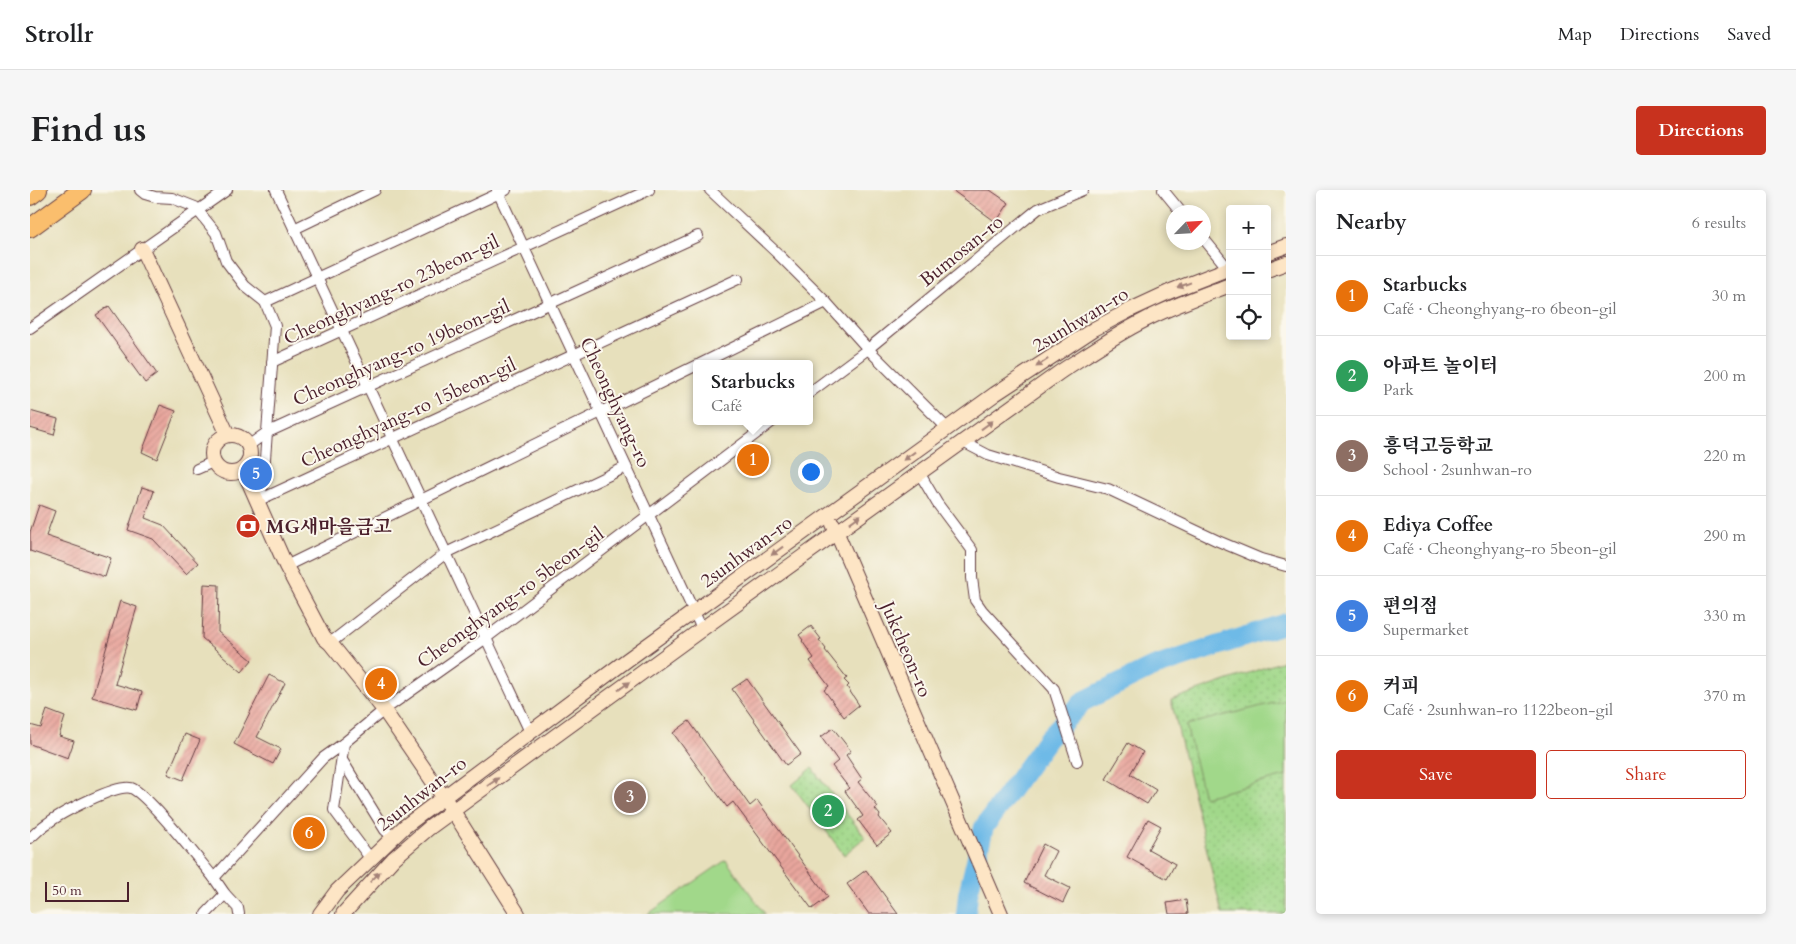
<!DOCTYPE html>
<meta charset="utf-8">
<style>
body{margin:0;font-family:Cardo,"Noto Serif KR",serif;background:#f6f6f6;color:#202124}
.controls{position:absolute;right:15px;top:15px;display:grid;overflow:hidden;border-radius:5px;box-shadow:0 2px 8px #0003}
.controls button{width:45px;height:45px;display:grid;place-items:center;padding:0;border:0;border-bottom:1px solid #e0e0e0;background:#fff;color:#202124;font:25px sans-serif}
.compass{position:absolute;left:1136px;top:15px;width:45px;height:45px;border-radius:50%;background:#fff;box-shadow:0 2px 8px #0003;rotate:65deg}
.scale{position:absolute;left:15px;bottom:12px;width:84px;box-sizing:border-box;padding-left:5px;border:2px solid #4a1f2b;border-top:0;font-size:14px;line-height:18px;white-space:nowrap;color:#4a1f2b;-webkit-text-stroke:4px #fbf7ec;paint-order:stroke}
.you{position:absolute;left:780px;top:281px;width:18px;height:18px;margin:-12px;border:4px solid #fff;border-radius:50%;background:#1a73e8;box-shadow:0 0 0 8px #1a73e833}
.badge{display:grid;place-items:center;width:32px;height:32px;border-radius:50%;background:#c8321e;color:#fff;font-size:16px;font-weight:700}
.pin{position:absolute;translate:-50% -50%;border:2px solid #fff;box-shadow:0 1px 5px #0006}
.popup{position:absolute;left:663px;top:170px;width:120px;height:65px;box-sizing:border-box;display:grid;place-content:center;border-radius:5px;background:#fff;filter:drop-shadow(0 1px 4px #0005);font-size:16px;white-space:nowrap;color:#757577}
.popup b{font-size:19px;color:#202124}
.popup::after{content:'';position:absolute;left:50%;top:100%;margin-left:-10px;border:10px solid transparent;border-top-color:#fff}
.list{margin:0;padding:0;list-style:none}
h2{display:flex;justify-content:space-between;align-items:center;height:65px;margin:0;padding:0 20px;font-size:21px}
h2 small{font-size:16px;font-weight:400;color:#757577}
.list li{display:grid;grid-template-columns:32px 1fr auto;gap:15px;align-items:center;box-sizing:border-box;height:80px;padding:0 20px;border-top:1px solid #e0e0e0}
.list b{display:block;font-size:19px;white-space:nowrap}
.list p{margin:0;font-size:16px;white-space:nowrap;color:#757577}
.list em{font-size:16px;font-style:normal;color:#757577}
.actions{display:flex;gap:10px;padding:15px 20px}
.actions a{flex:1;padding:11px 0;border:1px solid #c8321e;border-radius:5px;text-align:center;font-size:18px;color:#c8321e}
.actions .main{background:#c8321e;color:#fff}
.icon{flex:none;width:28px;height:28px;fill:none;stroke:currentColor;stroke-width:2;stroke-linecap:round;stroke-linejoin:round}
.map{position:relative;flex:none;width:1256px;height:724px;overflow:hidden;border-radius:5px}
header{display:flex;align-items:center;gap:30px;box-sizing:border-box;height:70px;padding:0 25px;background:#fff;border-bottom:1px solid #e0e0e0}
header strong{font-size:24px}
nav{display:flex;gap:28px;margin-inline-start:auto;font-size:18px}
.intro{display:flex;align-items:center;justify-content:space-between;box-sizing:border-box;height:120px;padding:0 30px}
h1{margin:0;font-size:35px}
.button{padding:12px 22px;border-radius:5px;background:#c8321e;color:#fff;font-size:18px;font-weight:700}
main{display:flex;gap:30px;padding:0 30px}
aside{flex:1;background:#fff;border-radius:5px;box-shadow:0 2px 8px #0003}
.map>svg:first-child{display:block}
</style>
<header>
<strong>Strollr</strong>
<nav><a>Map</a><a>Directions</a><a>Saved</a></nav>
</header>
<div class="intro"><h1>Find us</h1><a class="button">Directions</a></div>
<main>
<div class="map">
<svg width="1256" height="724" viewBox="0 0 1256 724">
<defs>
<pattern id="park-dots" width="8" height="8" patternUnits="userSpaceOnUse" patternTransform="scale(1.25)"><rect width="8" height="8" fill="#a1d88a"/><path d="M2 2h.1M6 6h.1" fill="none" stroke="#8cb977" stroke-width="1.8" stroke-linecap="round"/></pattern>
<pattern id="building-hatch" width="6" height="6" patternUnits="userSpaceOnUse" patternTransform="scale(1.25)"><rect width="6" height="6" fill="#e8a69d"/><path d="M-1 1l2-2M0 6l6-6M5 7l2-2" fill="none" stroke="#c88e87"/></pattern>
</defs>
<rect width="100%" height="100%" fill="#fbf7ec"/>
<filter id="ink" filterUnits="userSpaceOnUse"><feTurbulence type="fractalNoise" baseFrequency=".02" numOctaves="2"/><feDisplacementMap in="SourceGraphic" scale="10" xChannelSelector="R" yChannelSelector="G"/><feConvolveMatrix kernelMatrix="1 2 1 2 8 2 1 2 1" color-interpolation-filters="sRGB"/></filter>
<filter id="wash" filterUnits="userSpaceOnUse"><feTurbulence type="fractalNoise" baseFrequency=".0096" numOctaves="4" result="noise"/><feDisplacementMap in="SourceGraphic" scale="20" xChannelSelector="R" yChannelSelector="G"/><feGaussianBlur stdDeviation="1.12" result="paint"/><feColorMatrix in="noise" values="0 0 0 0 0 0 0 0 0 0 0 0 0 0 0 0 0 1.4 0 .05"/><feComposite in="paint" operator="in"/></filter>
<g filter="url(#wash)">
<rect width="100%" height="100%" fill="#e7e0bc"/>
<!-- park -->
<g fill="url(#park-dots)" stroke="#767c5a">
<polygon points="1256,470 1256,724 1192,724 1141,510"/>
<polygon points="782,578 835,647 814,665 762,595"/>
</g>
<!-- pitch -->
<g fill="#a1d88a" stroke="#767c5a">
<polygon points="1256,510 1256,586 1174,607 1156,535"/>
<polygon points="696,670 735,724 618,724"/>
</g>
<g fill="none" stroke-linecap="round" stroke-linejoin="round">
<!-- river -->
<polyline stroke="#6ebae7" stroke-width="20" points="936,724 938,704 954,637 1018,548 1054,511 1121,478 1256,433"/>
</g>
<g id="blocks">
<!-- building -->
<g fill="url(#building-hatch)">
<polygon points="922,0 960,0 979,13 966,32"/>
<polygon points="79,116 127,184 115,193 66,125"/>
<polygon points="130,215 146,221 127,269 112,262"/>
<polygon points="0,221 28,229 24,245 0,238"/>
<polygon points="112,297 124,301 115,328 133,335 168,373 156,384 123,349 98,340"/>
<polygon points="9,315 25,321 16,346 81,368 75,387 0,361 0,342"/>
<polygon points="174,394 189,395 188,442 222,470 212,482 172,448"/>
<polygon points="90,411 107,417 85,494 112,502 107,520 62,507"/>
<polygon points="781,436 791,449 789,450 796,459 795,460 817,488 814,490 819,495 817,497 829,515 814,527 794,500 799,496 780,471 784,468 772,451 773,450 769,445"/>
<polygon points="239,485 255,493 227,547 251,559 243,574 204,554"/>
<polygon points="717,489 771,564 756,575 702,499"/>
<polygon points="17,520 35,527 29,546 44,551 38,568 0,554 0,535 11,538"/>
<polygon points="659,531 720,616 727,610 798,707 782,719 703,612 697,617 643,543"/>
<polygon points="803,538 821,561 816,565 832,589 828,592 848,617 845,619 850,625 849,627 862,643 847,655 828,630 833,626 815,601 819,598 802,576 808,571 791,547"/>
<polygon points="155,544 170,550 153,590 138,584"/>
<polygon points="1098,553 1113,562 1100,584 1126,600 1117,614 1076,589"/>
<polygon points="1118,629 1131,636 1118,659 1145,674 1137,689 1097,667"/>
<polygon points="1013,654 1026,661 1014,685 1040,698 1033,713 994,693"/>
<polygon points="836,680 868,724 839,724 817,694"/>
<polygon points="1156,710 1158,724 1139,724 1137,713"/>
</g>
</g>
</g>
<g filter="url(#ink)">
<use href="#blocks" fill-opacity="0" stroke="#623c41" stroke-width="1"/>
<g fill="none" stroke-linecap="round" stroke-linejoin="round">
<defs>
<g id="street">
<polyline points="110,0 115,4 125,7 142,8 165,17 186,43 196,71 215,96 235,112 245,136 233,295 227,311"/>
<polyline points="246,0 500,542"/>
<polyline points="467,0 672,439"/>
<polyline points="680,0 748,64 796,112 838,159 918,239"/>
<polyline points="1133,0 1151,22"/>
<polyline points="264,39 345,0"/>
<polyline points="1174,49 1200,81"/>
<polyline points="235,112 476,0"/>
<polyline points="0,138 197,0"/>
<polyline points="242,172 619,0"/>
<polyline points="670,174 796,112"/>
<polyline points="779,203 838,159 1008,19 1053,0"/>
<polyline points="933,252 958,265 1029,287 1078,299 1188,351 1231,369 1256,376"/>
<polyline points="218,256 236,243 668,46"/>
<polyline points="167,279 183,272"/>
<polyline points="890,284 907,313 942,360 942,388 945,410 952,420 1024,499 1047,571"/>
<polyline points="227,311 708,89"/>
<polyline points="256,376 667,175"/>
<polyline points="300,453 416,363 596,277"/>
<polyline points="314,553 304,620 340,668"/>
<polyline points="312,570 355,640 363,647"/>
<path d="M0,648C6,643 11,637 18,633C31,623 86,594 101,598C118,604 169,670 184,688"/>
<polyline points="176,724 195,704"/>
<polyline points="209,724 208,718 195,704 184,688 293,568 314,553 354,520 456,448 743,231"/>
</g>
<g id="secondary">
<polyline points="112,59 198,245"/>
<polyline points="1237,63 1256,56"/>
<polyline points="1237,80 1256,73"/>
<circle cx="201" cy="264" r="19"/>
<polyline points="213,279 256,376 294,448 300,453 354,520 423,621 488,724"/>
<polyline points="803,334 971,724"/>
<polyline points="290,724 307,701 374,637 597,470 965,204 1064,139 1100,120 1141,101 1200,78"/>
<path d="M313,724L364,668L399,638L672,439L1030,182C1058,164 1085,145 1115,130C1142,116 1171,106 1200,95"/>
</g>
<g id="highway">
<polyline points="0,6 8,0"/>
<polyline points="0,38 52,0"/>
</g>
</defs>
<!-- street casing -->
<use href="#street" stroke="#623c41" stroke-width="12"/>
<!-- secondary casing -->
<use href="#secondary" stroke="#623c41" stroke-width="16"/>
<!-- highway casing -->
<use href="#highway" stroke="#623c41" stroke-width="20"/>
<!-- street -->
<use href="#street" stroke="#fff" stroke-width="10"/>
<!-- secondary -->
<use href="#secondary" stroke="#fde5c5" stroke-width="14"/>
<!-- highway -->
<use href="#highway" stroke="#fabe6d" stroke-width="18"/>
</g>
<!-- one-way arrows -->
<defs><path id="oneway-solid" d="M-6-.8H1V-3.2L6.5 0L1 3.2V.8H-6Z" transform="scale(1.25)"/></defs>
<g fill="#a48278">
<use href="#oneway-solid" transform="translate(1154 95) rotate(159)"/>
<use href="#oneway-solid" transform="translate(1012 173) rotate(146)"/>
<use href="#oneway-solid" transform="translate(957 235) rotate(-36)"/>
<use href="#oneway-solid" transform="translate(879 266) rotate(144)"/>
<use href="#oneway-solid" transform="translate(825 329) rotate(-36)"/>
<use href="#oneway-solid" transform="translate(747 361) rotate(144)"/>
<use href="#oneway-solid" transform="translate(594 496) rotate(-36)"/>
<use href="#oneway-solid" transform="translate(463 592) rotate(-36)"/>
<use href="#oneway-solid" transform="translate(345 687) rotate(-46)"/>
</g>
</g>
<!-- icons -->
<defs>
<symbol id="bank-disc" viewBox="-11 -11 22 22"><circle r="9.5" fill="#c8321e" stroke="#fbf7ec"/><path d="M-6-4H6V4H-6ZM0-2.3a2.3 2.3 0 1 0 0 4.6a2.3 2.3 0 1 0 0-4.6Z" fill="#fff"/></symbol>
</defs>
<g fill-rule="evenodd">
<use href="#bank-disc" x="204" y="322" width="28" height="28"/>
</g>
<g text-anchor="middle" stroke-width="4" stroke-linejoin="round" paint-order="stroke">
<!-- street labels -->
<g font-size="19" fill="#4a1f2b" stroke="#fbf7ec">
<text transform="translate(931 60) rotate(-39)" y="7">Bumosan-ro</text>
<text transform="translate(361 99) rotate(-25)" y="7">Cheonghyang-ro 23beon-gil</text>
<text transform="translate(1050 129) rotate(-31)" y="7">2sunhwan-ro</text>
<text transform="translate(371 162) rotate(-24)" y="7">Cheonghyang-ro 19beon-gil</text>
<text transform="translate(586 212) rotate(65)" y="7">Cheonghyang-ro</text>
<text transform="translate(378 222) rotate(-25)" y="7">Cheonghyang-ro 15beon-gil</text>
<text transform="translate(716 361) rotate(-36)" y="7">2sunhwan-ro</text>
<text transform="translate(480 407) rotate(-36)" y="7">Cheonghyang-ro 5beon-gil</text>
<text transform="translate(877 459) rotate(67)" y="7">Jukcheon-ro</text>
<text transform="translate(391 603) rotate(-38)" y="7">2sunhwan-ro</text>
</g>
<!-- poi labels -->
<g font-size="19" font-weight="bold" fill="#4a1f2b" stroke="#fbf7ec" text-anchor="start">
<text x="236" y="343">MG새마을금고</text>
</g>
</g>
</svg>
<div class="controls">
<button>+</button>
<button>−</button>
<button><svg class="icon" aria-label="locate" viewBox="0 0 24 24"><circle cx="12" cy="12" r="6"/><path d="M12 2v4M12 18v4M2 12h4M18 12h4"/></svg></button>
</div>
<svg class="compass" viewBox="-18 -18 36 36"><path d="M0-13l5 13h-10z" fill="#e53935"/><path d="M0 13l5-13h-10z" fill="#757577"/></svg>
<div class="scale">50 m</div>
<div class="you"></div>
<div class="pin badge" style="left:723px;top:270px;background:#e8710a">1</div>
<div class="popup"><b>Starbucks</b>Café</div>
<div class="pin badge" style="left:798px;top:621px;background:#2e9e5b">2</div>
<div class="pin badge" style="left:600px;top:607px;background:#8d6e63">3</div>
<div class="pin badge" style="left:351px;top:494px;background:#e8710a">4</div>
<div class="pin badge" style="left:226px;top:284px;background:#3f7fe0">5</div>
<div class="pin badge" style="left:279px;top:643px;background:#e8710a">6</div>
</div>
<aside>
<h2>Nearby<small>6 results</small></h2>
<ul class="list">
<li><span class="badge" style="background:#e8710a">1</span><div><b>Starbucks</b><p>Café · Cheonghyang-ro 6beon-gil</p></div><em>30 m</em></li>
<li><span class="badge" style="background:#2e9e5b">2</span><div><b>아파트 놀이터</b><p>Park</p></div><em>200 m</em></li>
<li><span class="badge" style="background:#8d6e63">3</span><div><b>흥덕고등학교</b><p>School · 2sunhwan-ro</p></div><em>220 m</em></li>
<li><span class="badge" style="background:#e8710a">4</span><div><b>Ediya Coffee</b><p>Café · Cheonghyang-ro 5beon-gil</p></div><em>290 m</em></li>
<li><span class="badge" style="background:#3f7fe0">5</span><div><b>편의점</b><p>Supermarket</p></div><em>330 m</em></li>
<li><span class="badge" style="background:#e8710a">6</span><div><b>커피</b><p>Café · 2sunhwan-ro 1122beon-gil</p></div><em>370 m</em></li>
</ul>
<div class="actions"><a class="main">Save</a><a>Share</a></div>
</aside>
</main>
